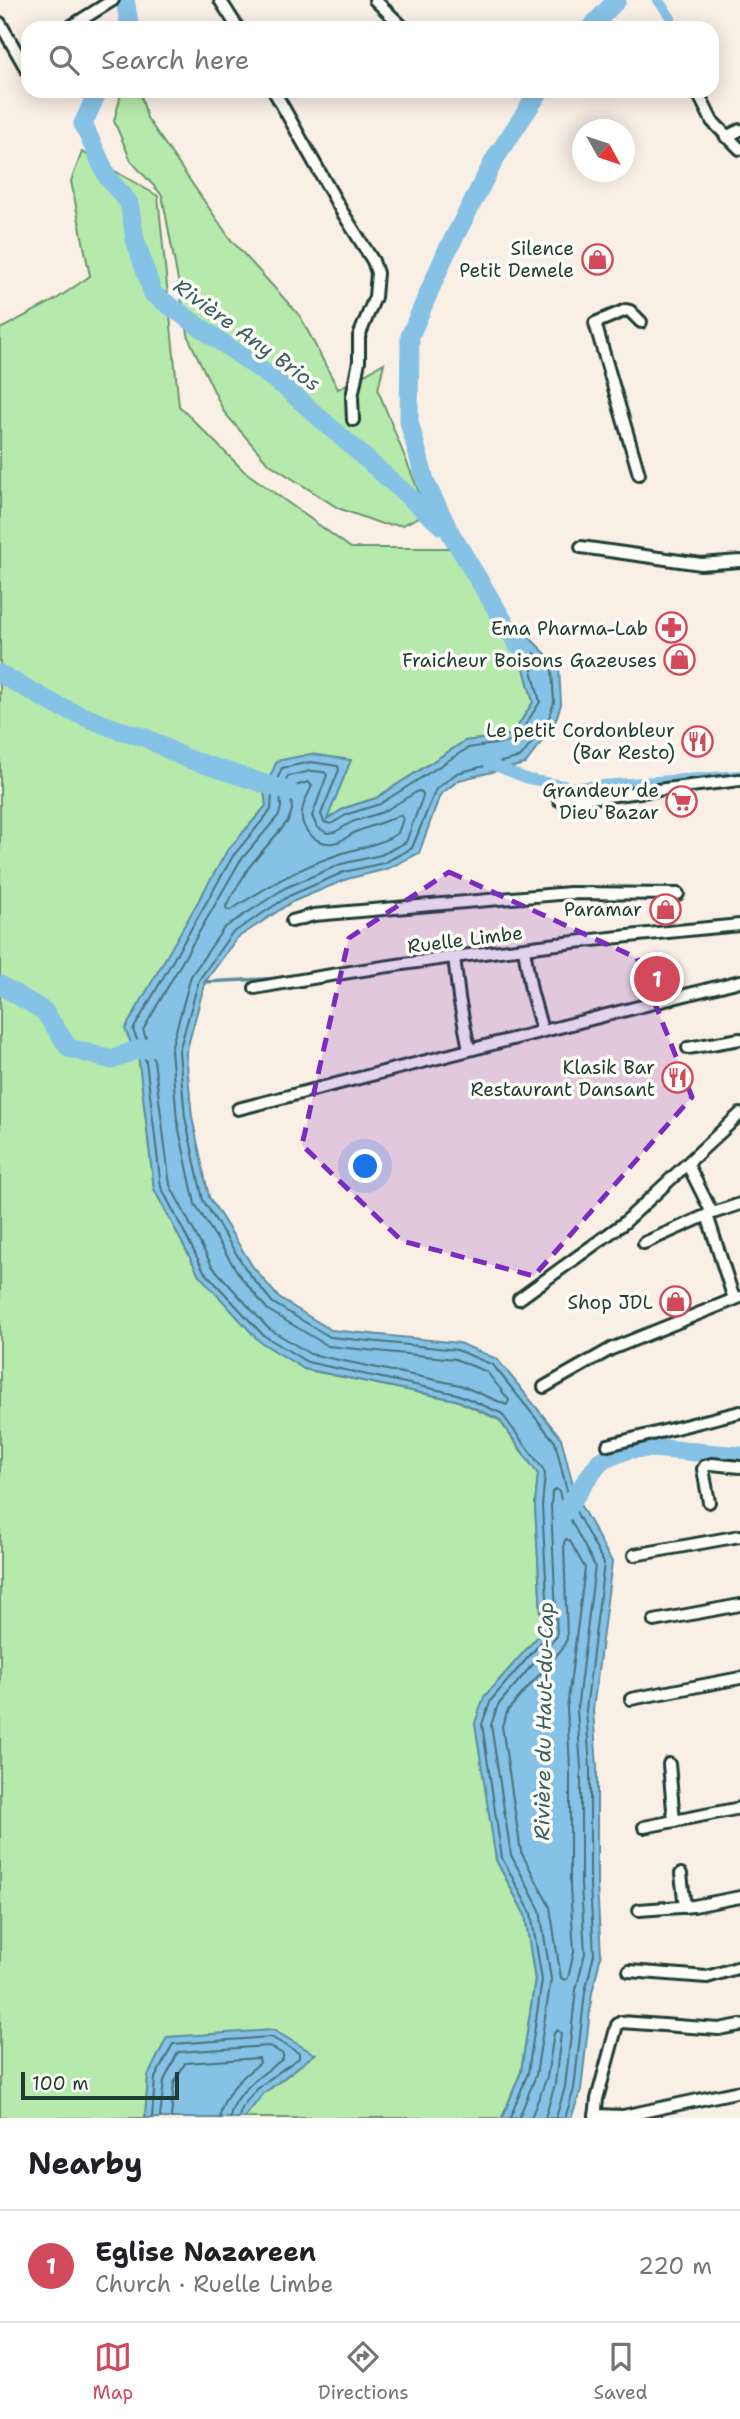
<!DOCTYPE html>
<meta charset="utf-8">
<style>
body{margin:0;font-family:"Shantell Sans",sans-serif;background:#f6f6f6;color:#202124}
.compass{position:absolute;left:572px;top:119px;width:63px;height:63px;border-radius:50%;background:#fff;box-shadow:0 4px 18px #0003;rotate:130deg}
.scale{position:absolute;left:21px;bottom:18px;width:158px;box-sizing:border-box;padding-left:7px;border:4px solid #1f3d34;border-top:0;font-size:19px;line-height:24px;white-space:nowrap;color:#1f3d34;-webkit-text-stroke:5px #fdfcf7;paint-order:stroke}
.you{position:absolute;left:366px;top:1167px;width:24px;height:24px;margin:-18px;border:5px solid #fff;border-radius:50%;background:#1a73e8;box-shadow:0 0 0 10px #1a73e833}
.badge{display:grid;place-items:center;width:46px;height:46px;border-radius:50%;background:#d1495b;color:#fff;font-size:23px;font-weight:700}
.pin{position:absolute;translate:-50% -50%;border:4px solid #fff;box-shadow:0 2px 7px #0006}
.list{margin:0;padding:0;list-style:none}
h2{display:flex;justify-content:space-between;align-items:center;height:91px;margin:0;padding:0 28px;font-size:30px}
h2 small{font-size:23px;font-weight:400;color:#757577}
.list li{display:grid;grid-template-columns:46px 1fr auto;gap:21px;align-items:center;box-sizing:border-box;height:112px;padding:0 28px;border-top:2px solid #e0e0e0}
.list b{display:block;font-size:26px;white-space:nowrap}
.list p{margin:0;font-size:23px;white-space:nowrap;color:#757577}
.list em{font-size:23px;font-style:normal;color:#757577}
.icon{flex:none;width:38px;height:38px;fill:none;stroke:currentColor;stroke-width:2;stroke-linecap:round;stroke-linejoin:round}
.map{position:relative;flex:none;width:740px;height:2118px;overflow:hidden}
.search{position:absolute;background:#fff;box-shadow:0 4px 18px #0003;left:21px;right:21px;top:21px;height:77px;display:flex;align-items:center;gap:18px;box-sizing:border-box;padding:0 24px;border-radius:21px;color:#757577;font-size:26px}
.sheet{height:203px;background:#fff}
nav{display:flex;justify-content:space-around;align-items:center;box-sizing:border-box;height:98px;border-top:2px solid #e0e0e0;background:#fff;font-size:19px;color:#757577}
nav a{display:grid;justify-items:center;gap:4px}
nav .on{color:#d1495b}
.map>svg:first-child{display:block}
</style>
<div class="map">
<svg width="740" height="2118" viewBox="0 0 740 2118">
<rect width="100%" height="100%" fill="#faefe5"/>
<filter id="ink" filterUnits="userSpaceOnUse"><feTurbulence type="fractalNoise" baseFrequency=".0143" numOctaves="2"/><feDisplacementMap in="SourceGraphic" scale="14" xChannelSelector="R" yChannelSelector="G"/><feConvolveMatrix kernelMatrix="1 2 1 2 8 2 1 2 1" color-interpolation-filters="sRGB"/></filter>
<g filter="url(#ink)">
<!-- green -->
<g fill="#b5eaac" stroke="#6a9470" stroke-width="2">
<polygon points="122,91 140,91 147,118 231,240 300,316 338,389 384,363 378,390 424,505 419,517 403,525 382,524 338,508 268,463 224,412 189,339 162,195 131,161 114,121"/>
<polygon points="82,152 158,196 179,406 244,471 351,548 449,548 466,561 523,664 533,702 512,735 465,741 376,798 345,808 326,820 264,790 266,806 227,851 139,1062 154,1189 304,1369 456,1400 499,1420 538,1474 535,1505 542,1632 484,1697 496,1860 525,1915 535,1980 521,2072 502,2118 244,2118 263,2094 315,2054 148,2076 145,2118 0,2118 0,329 55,300 90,276 71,181"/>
</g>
<!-- water -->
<g fill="#85c2e5" stroke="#5c8d9e" stroke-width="2">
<polygon points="516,624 559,667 561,704 554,725 525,764 459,780 440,795 419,853 387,869 347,879 292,902 237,938 205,982 186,1053 192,1117 209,1197 253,1267 279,1298 331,1330 459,1343 497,1359 561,1438 576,1497 612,1562 593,1710 597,1768 597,1885 601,1955 592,1993 581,2090 571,2118 502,2118 521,2072 535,1980 525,1915 496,1860 475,1723 484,1697 542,1632 535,1505 538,1474 499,1419 456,1400 304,1369 259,1341 199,1275 154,1189 139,1062 125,1029 227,851 266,806 264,790 277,761 311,754 351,760 327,819 345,808 376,798 465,741 512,735 533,702 523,664 505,632"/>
<polygon points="273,2030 315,2054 263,2094 244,2118 145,2118 148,2076 167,2037"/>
</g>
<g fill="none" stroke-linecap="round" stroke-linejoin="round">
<!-- shore -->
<g stroke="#48727b" stroke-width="2">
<polygon points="311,771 324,772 327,775 312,816 317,827 327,833 335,832 352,822 383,812 418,791 422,792 423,796 406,842 381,855 341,864 285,888 224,928 191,976 171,1049 177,1120 195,1204 240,1276 268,1310 328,1346 455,1359 487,1372 509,1400 507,1405 460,1385 310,1354 268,1328 212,1266 170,1185 154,1060 143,1030 240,861 279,815 281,807 280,793 288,776"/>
<path d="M308,782L312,786C308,794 303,803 302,812C300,830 316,845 333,843C343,842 350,834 358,831C372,826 387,821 400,815L403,819L398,833C379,846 358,847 337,855C298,868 265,888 231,910H227L226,906L249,867L288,821L292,810L291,794L295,786Z"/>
<polygon points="566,1539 570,1541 585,1568 567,1708 570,1769 570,1886 574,1952 568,1978 565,1980 561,1978 550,1907 521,1852 502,1726 508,1710 562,1649 567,1639 564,1543"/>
<path d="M152,2118L155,2078L173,2044L271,2037L299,2053V2058C281,2071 242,2094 239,2118"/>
<path d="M160,2118L164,2081L178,2052L269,2046L283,2054V2059C265,2072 232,2094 230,2118"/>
<path d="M171,2118L174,2083L185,2063L259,2058L260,2063C243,2076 221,2095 220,2118"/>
<polyline points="510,2118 528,2073 542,1980 531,1913 502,1858 482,1724 491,1700 549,1633 542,1506 545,1474 543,1469 501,1413 457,1394 307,1362 263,1335 204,1271 161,1187 146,1061 133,1030 233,856 271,810 272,791 282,768 311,762 338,766 339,770 321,814 324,822 331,824 348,814 380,804 468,748 515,741 540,702 530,662 524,651 528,647 552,670 554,702 548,721 521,757 457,773 436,789 412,848 384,863 344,872 289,896 231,934 199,980 179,1051 185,1117 203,1200 247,1271 273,1303 330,1337 457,1350 493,1365 555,1442 569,1499 604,1563 586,1710 590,1768 590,1885 594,1954 585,1992 574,2089 565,2118"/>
<polyline points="519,2118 536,2075 551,1979 540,1910 511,1855 491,1725 498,1705 557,1636 551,1506 552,1492 555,1489 559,1491 562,1504 595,1566 577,1710 581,1768 581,1885 585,1953 576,1990 565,2087 556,2118"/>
<polyline points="531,2118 547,2077 554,2033 558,2030 561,2034 555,2084 545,2118"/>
</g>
<!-- stream -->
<polyline stroke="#5c8d9e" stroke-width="3.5" points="205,982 283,978"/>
<!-- canal -->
<g stroke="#85c2e5" stroke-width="10">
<polyline points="658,0 671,18"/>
<polyline points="488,763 528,779 574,787 740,775"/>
</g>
<!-- river -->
<g stroke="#85c2e5" stroke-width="19">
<polyline points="125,0 130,28"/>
<polyline points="590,28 617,0"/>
<polyline points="98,91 83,124 108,178 129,203 135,239 153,294 286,388 442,526"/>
<polyline points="524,650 518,645 451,534 426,484 409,422 410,336 445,255 496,157 540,91"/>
<polyline points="0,674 58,706 113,728 146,738 185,758 290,792"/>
<polyline points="0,985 44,1011 69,1048 112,1060 133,1051 157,1046"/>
<polyline points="562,1515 600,1461 629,1449 653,1448 740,1456"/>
</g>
<defs>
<g id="minor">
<polyline points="220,0 238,28"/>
<polyline points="375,0 404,28"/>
<polyline points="0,23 28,72"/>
<polyline points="68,28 113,0"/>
<polyline points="274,91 341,210 373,261 377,273 375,297 359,336 359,361 352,397 353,420"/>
<polyline points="697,91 712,121 740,149"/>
<polyline points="726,137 740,130"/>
<polyline points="639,474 595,323 626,310 630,311 641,322"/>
<polyline points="581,547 701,564 740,561"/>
<polyline points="559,800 599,797 740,780"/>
<polyline points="292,921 314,915 570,893 678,894"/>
<polyline points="524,949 531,990 542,1030"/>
<polyline points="454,957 459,998 469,1049"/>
<path d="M255,988C415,959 578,940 740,925"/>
<polyline points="688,1048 740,1039"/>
<polyline points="238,1109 740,981"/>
<polyline points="688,1165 712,1213"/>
<polyline points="707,1215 734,1299"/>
<polyline points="644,1243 707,1215 740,1204"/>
<polyline points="519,1299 624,1223 740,1114"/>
<polyline points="544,1387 611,1349 740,1297"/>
<polyline points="608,1445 740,1412"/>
<polyline points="709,1502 703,1469 705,1466 712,1464 740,1467"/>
<polyline points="634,1555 740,1536"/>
<polyline points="654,1621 740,1605"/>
<polyline points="631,1699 740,1678"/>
<polyline points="669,1764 674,1821"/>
<polyline points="644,1827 740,1808"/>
<polyline points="681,1874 685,1907"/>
<polyline points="639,1910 694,1906 740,1897"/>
<polyline points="629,1971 707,1977 740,1967"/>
<polyline points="595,2115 623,2116 740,2091"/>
<polyline points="595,2118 597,2099 617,2025 621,2022 719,2029 740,2025"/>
</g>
</defs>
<!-- minor casing -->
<use href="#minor" stroke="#1f3d34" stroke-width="16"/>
<!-- minor -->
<use href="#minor" stroke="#fdfcf7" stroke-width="10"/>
</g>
</g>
<!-- marked area -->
<path fill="#7b2cbf" fill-opacity="0.2" stroke="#7b2cbf" stroke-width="5" stroke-dasharray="14 9" stroke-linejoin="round" d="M449,872L637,958L692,1097L534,1276L402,1241L302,1145L349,938Z"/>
<!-- icons -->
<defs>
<symbol id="shop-ring" viewBox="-11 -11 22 22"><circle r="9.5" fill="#fdfcf7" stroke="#d1495b" stroke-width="1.5"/><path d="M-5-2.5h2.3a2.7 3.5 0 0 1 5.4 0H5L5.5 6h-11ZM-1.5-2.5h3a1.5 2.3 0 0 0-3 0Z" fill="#d1495b"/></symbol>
<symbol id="pharmacy-ring" viewBox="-11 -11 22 22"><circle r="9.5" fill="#fdfcf7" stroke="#d1495b" stroke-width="1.5"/><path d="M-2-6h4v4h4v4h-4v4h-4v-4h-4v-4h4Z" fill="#d1495b"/></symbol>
<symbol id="restaurant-ring" viewBox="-11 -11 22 22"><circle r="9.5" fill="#fdfcf7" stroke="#d1495b" stroke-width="1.5"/><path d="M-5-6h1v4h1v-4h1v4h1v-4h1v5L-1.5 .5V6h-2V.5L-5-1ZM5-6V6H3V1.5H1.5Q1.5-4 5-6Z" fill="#d1495b"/></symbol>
<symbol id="supermarket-ring" viewBox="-11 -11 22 22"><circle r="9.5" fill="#fdfcf7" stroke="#d1495b" stroke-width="1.5"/><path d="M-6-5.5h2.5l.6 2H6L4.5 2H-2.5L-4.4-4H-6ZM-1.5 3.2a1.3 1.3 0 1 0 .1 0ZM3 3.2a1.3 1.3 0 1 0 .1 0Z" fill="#d1495b"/></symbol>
</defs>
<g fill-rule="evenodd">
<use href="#shop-ring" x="580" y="242" width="35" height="35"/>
<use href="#pharmacy-ring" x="654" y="610" width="35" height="35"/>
<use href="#shop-ring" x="662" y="642" width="35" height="35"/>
<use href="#restaurant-ring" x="680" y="724" width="35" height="35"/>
<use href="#supermarket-ring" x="664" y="784" width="35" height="35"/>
<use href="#shop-ring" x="648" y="892" width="35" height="35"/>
<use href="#restaurant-ring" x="660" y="1060" width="35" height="35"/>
<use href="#shop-ring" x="658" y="1284" width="35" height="35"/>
</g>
<g text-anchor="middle" stroke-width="7" stroke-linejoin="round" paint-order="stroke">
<!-- poi labels -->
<g font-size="19" fill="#1f3d34" stroke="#fdfcf7" text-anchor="end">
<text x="574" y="255">Silence<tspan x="574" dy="22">Petit Demele</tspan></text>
<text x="648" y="635">Ema Pharma-Lab</text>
<text x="657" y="667">Fraicheur Boisons Gazeuses</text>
<text x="675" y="737">Le petit Cordonbleur<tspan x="675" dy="22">(Bar Resto)</tspan></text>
<text x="659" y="797">Grandeur de<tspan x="659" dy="22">Dieu Bazar</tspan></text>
<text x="642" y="916">Paramar</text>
<text x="655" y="1074">Klasik Bar<tspan x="655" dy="22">Restaurant Dansant</tspan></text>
<text x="653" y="1309">Shop JDL</text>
</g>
<!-- street labels -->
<g font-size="19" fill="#1f3d34" stroke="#fdfcf7">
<text transform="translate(465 939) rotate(-7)" y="7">Ruelle Limbe</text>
</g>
<!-- water labels -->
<g font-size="21" font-style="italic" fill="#385e60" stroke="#fdfcf7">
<text transform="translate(247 335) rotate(36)" y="7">Rivière Any Brios</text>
<text transform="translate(544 1721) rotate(-89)" y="7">Rivière du Haut-du-Cap</text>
</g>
</g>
</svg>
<svg class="compass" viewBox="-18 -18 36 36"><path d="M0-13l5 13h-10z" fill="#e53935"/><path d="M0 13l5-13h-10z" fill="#757577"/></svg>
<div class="scale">100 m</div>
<div class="you"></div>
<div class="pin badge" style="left:657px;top:979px">1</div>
<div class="search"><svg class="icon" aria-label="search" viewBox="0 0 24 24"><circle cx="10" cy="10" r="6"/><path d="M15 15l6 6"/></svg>Search here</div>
</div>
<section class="sheet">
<h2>Nearby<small></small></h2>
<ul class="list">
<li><span class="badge">1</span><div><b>Eglise Nazareen</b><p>Church · Ruelle Limbe</p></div><em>220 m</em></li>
</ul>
</section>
<nav>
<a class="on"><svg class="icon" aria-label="map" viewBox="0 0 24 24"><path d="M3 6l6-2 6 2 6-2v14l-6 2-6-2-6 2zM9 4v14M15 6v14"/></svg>Map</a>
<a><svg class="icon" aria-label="directions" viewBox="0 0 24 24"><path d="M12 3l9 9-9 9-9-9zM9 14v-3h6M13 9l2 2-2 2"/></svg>Directions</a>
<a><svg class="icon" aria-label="saved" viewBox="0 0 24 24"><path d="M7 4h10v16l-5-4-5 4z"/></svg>Saved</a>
</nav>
